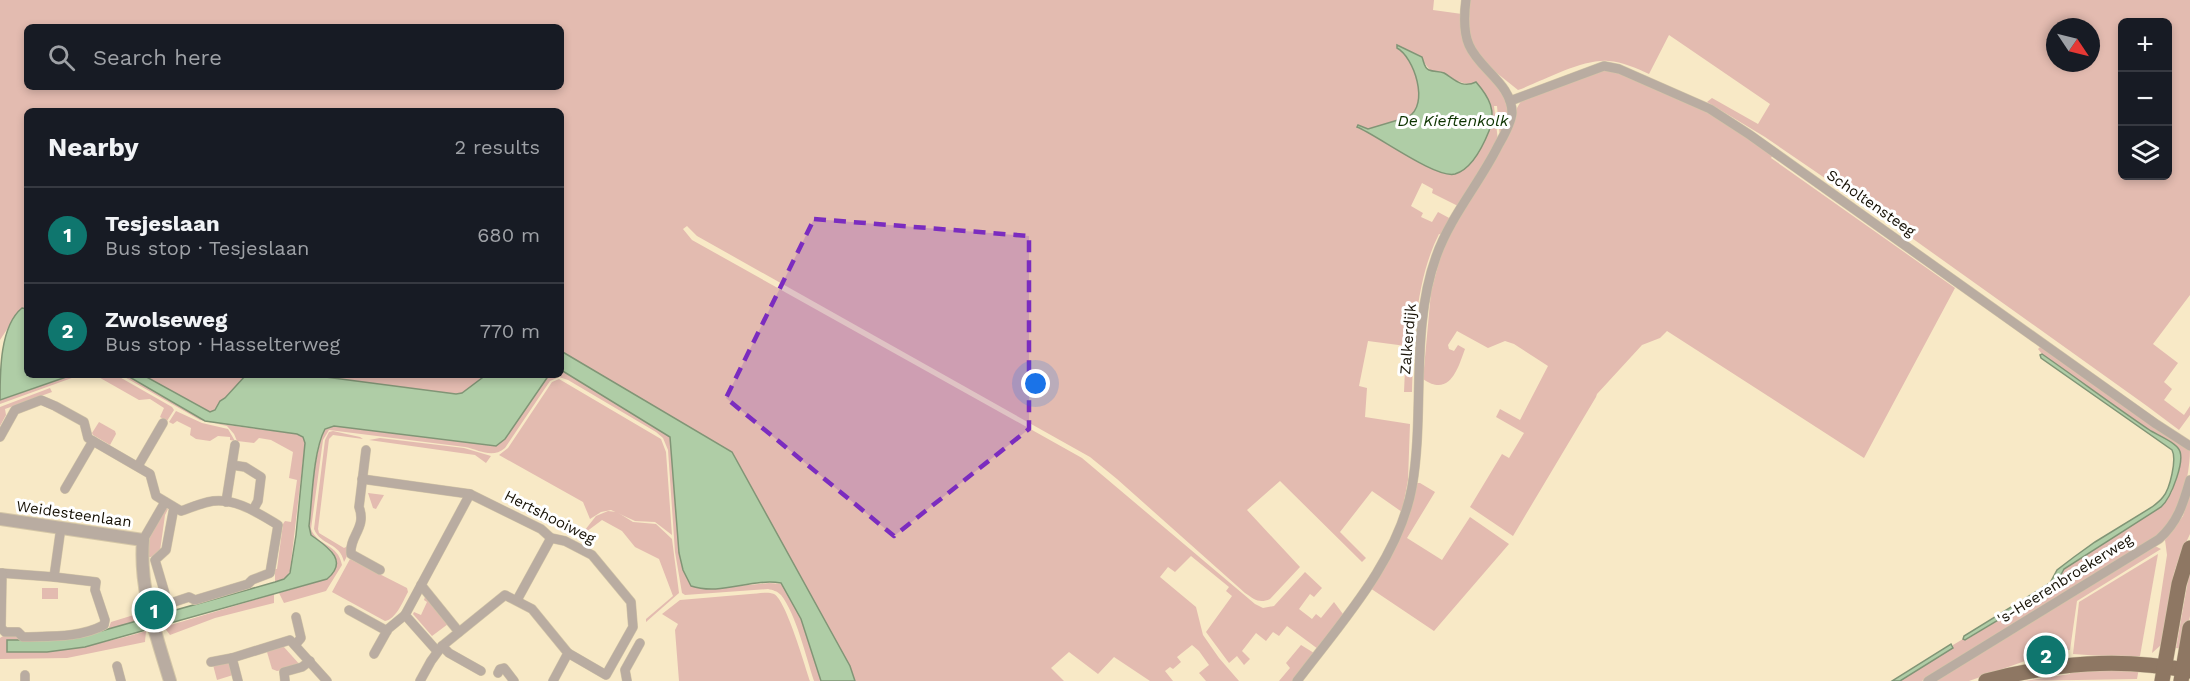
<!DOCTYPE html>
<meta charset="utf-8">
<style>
body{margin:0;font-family:"Work Sans",sans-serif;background:#20242c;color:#f1f3f6}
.controls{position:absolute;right:18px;top:18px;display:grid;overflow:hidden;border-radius:9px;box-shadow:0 3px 9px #0003}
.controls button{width:54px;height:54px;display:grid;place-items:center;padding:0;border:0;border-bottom:2px solid #363941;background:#171b24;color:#f1f3f6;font:30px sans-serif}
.compass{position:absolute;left:2046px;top:18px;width:54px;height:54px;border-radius:50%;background:#171b24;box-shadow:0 3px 9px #0003;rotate:125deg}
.you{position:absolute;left:1036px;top:384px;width:21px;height:21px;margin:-15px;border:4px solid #fff;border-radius:50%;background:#1a73e8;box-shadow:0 0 0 9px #1a73e833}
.badge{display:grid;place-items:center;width:39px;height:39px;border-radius:50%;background:#0f766e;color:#fff;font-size:20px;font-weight:700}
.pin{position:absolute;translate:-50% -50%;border:3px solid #fff;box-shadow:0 2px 6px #0006}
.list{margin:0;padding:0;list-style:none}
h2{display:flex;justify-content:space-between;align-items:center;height:78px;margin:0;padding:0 24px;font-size:26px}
h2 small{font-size:20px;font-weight:400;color:#9ea1a6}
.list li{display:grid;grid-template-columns:39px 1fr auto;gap:18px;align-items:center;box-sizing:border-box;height:96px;padding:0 24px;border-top:2px solid #363941}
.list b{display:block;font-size:22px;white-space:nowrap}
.list p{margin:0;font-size:20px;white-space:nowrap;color:#9ea1a6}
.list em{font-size:20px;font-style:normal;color:#9ea1a6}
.icon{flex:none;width:33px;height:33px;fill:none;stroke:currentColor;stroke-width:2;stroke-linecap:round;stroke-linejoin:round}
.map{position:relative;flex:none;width:2190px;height:681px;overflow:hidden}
.search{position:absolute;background:#171b24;box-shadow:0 3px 9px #0003;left:24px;top:24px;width:540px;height:66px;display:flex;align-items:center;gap:15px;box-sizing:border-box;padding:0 21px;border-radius:9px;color:#9ea1a6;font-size:22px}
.panel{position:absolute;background:#171b24;box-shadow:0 3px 9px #0003;left:24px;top:108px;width:540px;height:270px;border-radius:9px}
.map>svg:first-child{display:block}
</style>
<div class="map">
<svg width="2190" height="681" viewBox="0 0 2190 681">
<rect width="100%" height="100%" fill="#f8e9c6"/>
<!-- green -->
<g fill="#e3bbb0" fill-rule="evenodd">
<path d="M0,0H1434L1433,10L1462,14L1464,37L1507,102L1508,115L1500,138L1497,106H1494L1498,141L1458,206L1432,193L1433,189L1422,183L1411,206L1423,213L1421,217L1432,222L1438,212L1451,219L1442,235L1439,234C1415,282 1414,340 1412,392H1404L1406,346L1368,341L1359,386L1367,388L1365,417L1410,424L1408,480L1402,512L1372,491L1340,532L1366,558L1362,562L1280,481L1247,510L1300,567L1270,599C1259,604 1254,599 1245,593L1117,479L1090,457L697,236L687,226L683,229L692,240L1082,458L1255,604L1263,608L1274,606L1305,572L1322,588L1314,597L1310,594L1299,609L1312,619L1316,614L1321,618L1334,602L1343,614L1318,649L1287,626L1279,636L1273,632L1266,641L1256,633L1242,651L1250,659L1244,665L1237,656L1229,663L1206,632L1232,596L1226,591L1229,587L1191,556L1175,572L1168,567L1160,577L1196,607L1203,635L1219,658L1239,681H1206L1199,673L1209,665L1199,651L1192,645L1177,657L1181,662L1173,669L1170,667L1165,671L1173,681H1150L1114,657L1098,674L1069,652L1051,668L1064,681H855L850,666L732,452L561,351V111H27V309L19,311L0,340ZM27,27H561V87H27ZM1397,48L1418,55L1430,70C1447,73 1455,84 1473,84L1493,116C1490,131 1484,142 1476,155C1471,163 1463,173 1452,174C1431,175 1378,136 1357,127L1358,125L1368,129L1408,117C1431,105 1414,57 1397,48Z"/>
<path d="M1469,0H2190V295L2153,344L2178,363L2164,382L2172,389L2164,400L2184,415L2190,406V415L2179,430L2147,406L1895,226L1765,137L1707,102L1712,98L1758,124L1770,104L1669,35L1649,74C1636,68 1623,62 1608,61C1582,59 1543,81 1518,90L1483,62L1469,38ZM2122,22H2168V176H2122ZM2055,27H2091V63H2055Z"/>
<path d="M1602,69L1616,70L1704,111L1734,127L1773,155L1771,158L1955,288L1864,458L1667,331L1660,338L1642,345L1597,394L1596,397L1513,536L1470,507L1502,454L1509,458L1524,433L1496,417L1500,409L1520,420L1548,366L1514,344L1505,341L1488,348L1457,331L1448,345L1449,349L1454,351L1458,345L1465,349C1458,368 1450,398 1423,379L1431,292L1445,239L1504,144L1517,108L1521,101Z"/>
<path d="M2041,346L2190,450C2190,471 2183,506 2169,523C2165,528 2160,532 2155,537L1922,681H1900L1953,648V645L1963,639L1966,640L2055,586L2064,569L2161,507L2172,492L2181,459L2180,452L2176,445L2151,431L2042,354L2038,349Z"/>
<path d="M561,370L670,437L679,552L683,570L689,583L716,588L769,583L783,584L801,619L821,681H814C806,657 796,614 781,595C777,591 773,590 768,589L685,595L682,593L675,552L668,450L663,438L656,432L568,380L559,377L550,381L505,448C492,459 480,450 465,447L329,430L323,440L311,529C318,547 338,543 342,565L326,591L284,603L279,593L324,580L336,567L333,553L311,535L309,531C308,510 316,446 325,429L334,426L496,446L505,439L549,375H561Z"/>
<polygon points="72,375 80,375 0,404 0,400"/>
<polygon points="95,375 116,375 172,407 174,410 167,421 160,417 164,408 150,399 139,400"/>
<polygon points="121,375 126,375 202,419 213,423 297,434 303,437 305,443 290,571 286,578 275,582 275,569 277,569 283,524 285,521 291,522 297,480 289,478 293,452 271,440 259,438 254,443 237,441 234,434 227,426 200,420"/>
<polygon points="143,375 246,375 225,398 220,401 215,410 210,412"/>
<polygon points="310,375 486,375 462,393 456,394"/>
<polygon points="559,379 661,439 666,452 672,535 655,522 635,521 611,510 601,512 590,519 583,502 499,455 508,448 552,382"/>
<polygon points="50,388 52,392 5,409 6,415 0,426 0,407"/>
<polygon points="176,411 202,423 228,429 235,441 230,440 230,437 218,436 210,441 196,439 190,435 191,428 177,421 173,424 169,422"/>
<polygon points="99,422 115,431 116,434 110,445 93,435 92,433"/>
<path d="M333,431L360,437L363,439L333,435L329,439L318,529L319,533L344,548L346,547L347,556L344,562C340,542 321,546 314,529L325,440L329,432Z"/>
<polygon points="380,438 464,448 491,456 486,463 475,455 369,440"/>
<polygon points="1417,483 1420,483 1435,492 1407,538 1442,560 1470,517 1509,544 1434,631 1370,588"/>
<polygon points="2190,492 2190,534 2180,555 2174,573 2161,645 2152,653 2167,555 2165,540 2183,516"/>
<polygon points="368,493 384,495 376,509 373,508"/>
<polygon points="166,508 168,509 165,515 160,551 151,557 147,557 149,539"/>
<polygon points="608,511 617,512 633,522 656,524 672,539 679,593 646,622 646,619 673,596 659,559 635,547 622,531 602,520 586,532 585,530 596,516"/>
<polygon points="2155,546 2161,549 2077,601 2070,650 2043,652 2043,658 2025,661 1969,681 1935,681"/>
<polygon points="2158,554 2140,656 2131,658 2073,654 2079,602"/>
<path d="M350,559L407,588L408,592C402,603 396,619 385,621L332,592Z"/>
<polygon points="2190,569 2190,616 2184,649 2176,648"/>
<rect x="42" y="588" width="16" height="11"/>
<polygon points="274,594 274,603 215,618 170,635 164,627"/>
<path d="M750,594C757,594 767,591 774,594C786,600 805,666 810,681H679L675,630L678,624L662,614L680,600Z"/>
<polygon points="425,597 448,624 432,636 413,614 414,612 421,615 427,602 424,600"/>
<polygon points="137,614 143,621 108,630 111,622"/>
<path d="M146,631L145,642L67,658L0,659V638L3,636L19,635L23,640L7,652C61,652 95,646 146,631Z"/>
<polygon points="1301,645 1314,653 1293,681 1279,681 1290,668 1286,663"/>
<polygon points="283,646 301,666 277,671 272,669 267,652"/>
<polygon points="228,660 233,675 217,680 213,665"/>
<polygon points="2139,668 2137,679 2024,681 2070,674 2070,672"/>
</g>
<!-- water -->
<g fill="#afcda6" stroke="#819576" stroke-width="1.5">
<path d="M1397,45L1422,57C1424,62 1424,68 1429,70C1434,72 1439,71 1444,73C1454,79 1462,89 1476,82C1489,97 1497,111 1489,131C1483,146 1472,169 1455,174C1436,179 1377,135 1357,127L1358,125L1368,129L1408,117C1430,105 1414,57 1397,48Z"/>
<path d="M22,308L27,309V375H72L0,400C0,371 0,326 22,308Z"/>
<path d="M561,351L732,452L850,666L855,681H821L801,619L781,583C751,578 721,596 691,586L683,570L679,553L670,437L561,370Z"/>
<path d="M2042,354C2078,379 2114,406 2151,431C2158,435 2174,442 2178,448C2187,458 2171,498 2161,507L2064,569L2055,586L1965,640L1963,639L1964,636L2050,583L2057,570L2074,557L2095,542L2152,507C2156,504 2160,501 2163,497C2170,489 2177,459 2172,450L2041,358L2040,355Z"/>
<path d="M126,375H143L210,412L215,410L220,401L225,398L246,375H310L456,394L462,393L486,375H549L505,439L496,446L334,426L325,429C313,451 312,501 309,526L311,535C326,546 350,560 327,579L85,647L47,652H7V640H50L87,635L275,582L284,579L290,573L296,535L305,443L303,437L297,434L205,421Z"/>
<polygon points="1951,644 1953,648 1900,681 1892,681"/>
</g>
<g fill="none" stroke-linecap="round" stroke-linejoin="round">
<defs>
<g id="minor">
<polyline points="1510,101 1604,66 1619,69 1710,109 1750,135 2156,424 2190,446"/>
<polyline points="0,437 15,410 41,400 55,406 84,422 88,438 93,441"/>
<path d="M366,450L359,507C367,528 349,536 351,554L380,570"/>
<polyline points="232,465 245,467 261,477 258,501 253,510"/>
<polyline points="138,466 163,423"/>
<polyline points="362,479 470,494 541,529 551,538 565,541 592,555 631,602 633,627 606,675 568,653 532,609 505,595 442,646 431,661 420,681"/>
<path d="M65,489L93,441L150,474L156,496L181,511C190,508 199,504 208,502C233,496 258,513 278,525L270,573L252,580L248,584L195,600L189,597L168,604L155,560L166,550L174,507"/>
<polyline points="226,502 235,445"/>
<polyline points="143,540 165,502"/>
<polyline points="0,573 54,577 61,527"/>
<path d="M2,573L1,628L5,632H18L23,637C50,636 80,638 104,625L105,620L95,590L96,582L54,577"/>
<polyline points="421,585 459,632"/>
<polyline points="517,600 551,538"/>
<polyline points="349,610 387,631"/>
<polyline points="295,645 301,638 296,617"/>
<polyline points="442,646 449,653 481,671"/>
<polyline points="437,651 405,615 470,494"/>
<polyline points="374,654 388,629 405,615"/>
<polyline points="211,662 232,658"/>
<polyline points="117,666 121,681"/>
<polyline points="498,673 500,669 504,668 514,681"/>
<polyline points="25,675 25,681"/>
<polyline points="238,681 232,658 290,640 327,681"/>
<polyline points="285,681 284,672 302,667 310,661"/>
<polyline points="553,681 568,653"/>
<polyline points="627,681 625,670 640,643"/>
<path d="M1297,681C1340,624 1399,560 1412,487C1425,413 1410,329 1436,257C1450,217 1479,184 1498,146C1503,137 1511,124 1512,113C1512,84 1479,69 1469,45C1463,31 1464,15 1466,0"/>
<path d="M1928,681L2159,539C2178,522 2183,504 2190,480"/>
</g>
<path id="tertiary" d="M0,519L143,540C139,589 156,634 170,681"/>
<g id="primary">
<path d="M1986,681C2055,663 2119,657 2190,671"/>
<polyline points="2162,681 2179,584 2190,548"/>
<polyline points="2181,681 2190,628"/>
</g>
</defs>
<!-- minor casing -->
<use href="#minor" stroke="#d4c6a7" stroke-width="10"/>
<!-- tertiary casing -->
<use href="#tertiary" stroke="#d4c6a7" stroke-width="14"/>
<!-- primary casing -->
<use href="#primary" stroke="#d4c6a7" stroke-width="16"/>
<!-- minor -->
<use href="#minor" stroke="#b9aca1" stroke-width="9"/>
<!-- tertiary -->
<use href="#tertiary" stroke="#b9aca1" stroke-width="12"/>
<!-- primary -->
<use href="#primary" stroke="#8e7763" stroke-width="15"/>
</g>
<!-- marked area -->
<path fill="#7b2cbf" fill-opacity="0.2" stroke="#7b2cbf" stroke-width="4.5" stroke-dasharray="12 8" stroke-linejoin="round" d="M814,219L1029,236V429L894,536L726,398Z"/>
<g text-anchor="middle" stroke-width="6" stroke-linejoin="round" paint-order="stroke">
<!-- street labels -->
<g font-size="15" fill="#161105" stroke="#fff">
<text transform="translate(1871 203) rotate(35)" y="5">Scholtensteeg</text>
<text transform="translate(1408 339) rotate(-85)" y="5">Zalkerdijk</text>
<text transform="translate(74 514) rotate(8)" y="5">Weidesteenlaan</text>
<text transform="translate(550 517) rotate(27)" y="5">Hertshooiweg</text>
<text transform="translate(2065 579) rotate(-32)" y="5">'s-Heerenbroekerweg</text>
</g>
<!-- water labels -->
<g font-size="16" font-style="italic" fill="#0d3400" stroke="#fff">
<text x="1453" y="126">De Kieftenkolk</text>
</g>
</g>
</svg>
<div class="controls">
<button>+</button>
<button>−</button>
<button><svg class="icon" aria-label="layers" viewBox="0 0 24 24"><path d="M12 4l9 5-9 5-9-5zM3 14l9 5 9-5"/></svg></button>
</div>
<svg class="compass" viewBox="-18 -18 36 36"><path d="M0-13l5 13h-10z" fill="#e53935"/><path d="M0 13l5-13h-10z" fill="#9ea1a6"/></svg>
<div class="you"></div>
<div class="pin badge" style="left:154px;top:610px">1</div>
<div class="pin badge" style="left:2046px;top:655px">2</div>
<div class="search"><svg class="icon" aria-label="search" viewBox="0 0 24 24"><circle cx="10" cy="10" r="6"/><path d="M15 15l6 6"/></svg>Search here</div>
<section class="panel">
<h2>Nearby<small>2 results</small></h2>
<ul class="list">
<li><span class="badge">1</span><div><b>Tesjeslaan</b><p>Bus stop · Tesjeslaan</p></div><em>680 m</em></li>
<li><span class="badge">2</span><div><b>Zwolseweg</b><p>Bus stop · Hasselterweg</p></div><em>770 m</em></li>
</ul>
</section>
</div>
